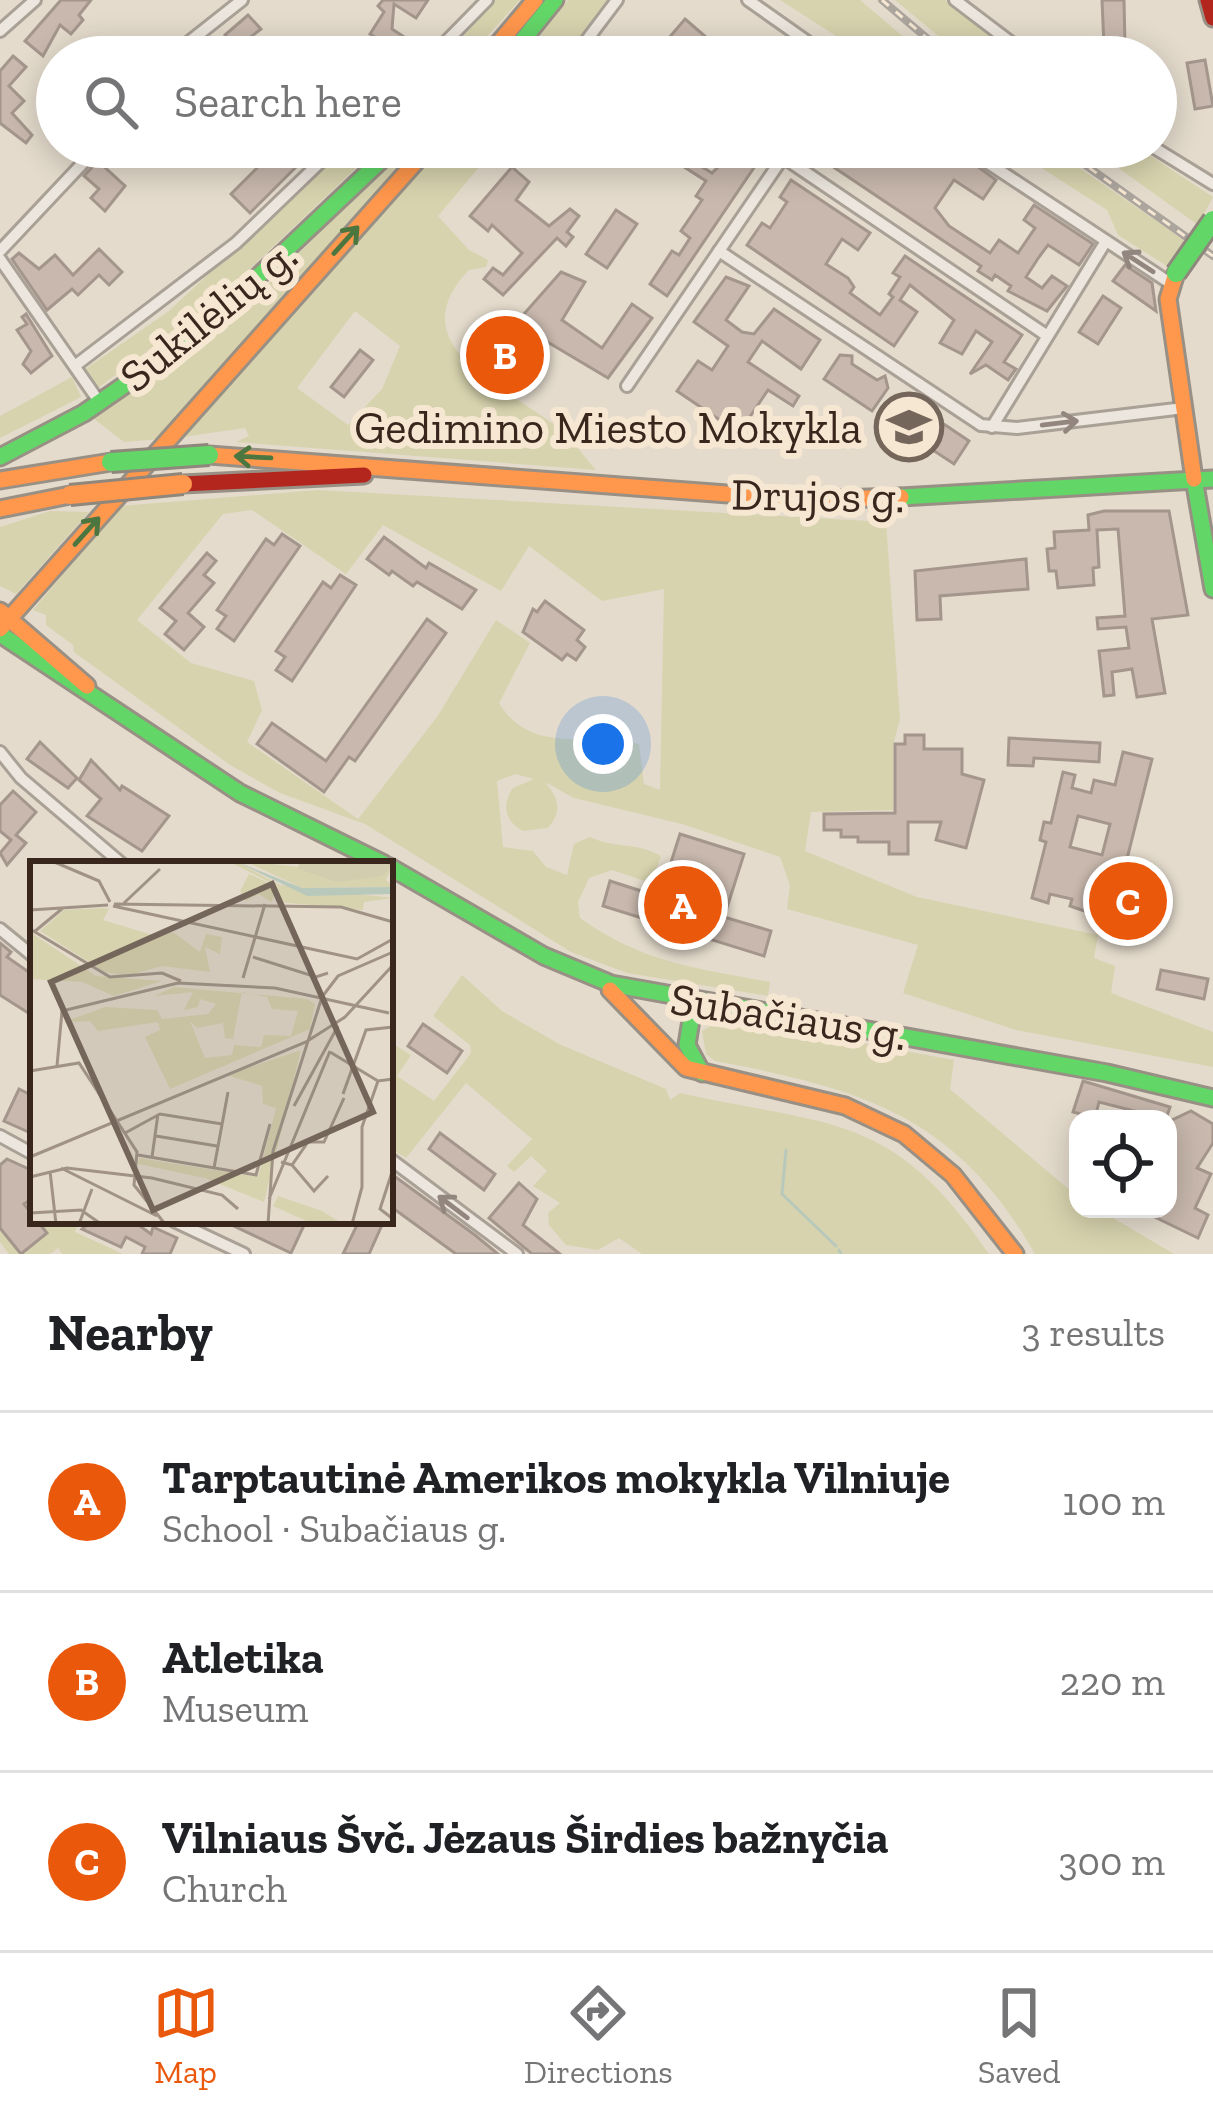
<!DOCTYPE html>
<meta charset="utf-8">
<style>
body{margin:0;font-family:"Zilla Slab",serif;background:#f2f2f2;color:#202124}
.controls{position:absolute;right:36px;bottom:36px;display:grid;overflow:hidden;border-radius:24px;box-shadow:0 6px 30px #0003}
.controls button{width:108px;height:108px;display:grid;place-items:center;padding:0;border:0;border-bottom:3px solid #e0e0e0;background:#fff;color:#202124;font:60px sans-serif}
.you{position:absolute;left:603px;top:744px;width:42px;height:42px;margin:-30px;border:9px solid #fff;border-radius:50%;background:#1a73e8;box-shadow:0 0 0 18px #1a73e833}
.badge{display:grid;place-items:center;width:78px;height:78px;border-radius:50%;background:#ea580c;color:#fff;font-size:39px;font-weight:700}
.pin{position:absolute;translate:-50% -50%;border:6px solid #fff;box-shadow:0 3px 12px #0006}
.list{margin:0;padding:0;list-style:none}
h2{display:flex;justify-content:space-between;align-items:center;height:156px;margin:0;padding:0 48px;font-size:51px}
h2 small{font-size:39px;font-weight:400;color:#757577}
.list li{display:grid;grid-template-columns:78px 1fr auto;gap:36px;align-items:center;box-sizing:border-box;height:180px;padding:0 48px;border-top:3px solid #e0e0e0}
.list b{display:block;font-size:45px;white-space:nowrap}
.list p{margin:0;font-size:39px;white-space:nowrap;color:#757577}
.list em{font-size:39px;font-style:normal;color:#757577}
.icon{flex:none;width:66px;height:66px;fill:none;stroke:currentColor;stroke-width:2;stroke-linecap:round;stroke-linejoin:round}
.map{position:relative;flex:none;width:1213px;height:1254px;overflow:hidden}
.search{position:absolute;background:#fff;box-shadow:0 6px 30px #0003;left:36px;right:36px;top:36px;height:132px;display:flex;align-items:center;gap:30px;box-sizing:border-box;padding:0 42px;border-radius:66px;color:#757577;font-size:45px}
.sheet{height:696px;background:#fff}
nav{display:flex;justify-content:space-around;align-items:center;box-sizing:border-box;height:168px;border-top:3px solid #e0e0e0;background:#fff;font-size:33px;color:#757577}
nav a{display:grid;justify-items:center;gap:6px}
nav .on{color:#ea580c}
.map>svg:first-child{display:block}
</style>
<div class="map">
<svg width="1213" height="1254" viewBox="0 0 1213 1254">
<rect width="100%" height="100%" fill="#e4dbcc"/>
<!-- green -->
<g fill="#d7d3ae" fill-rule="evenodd">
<polygon points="494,0 520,0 468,57 437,57"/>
<polygon points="568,0 612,0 569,57 524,57"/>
<polygon points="780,0 860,0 927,57 869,57"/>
<polygon points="895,0 945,0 1017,57 964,57"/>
<polygon points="344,147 378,147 218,299 98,388 84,370 169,311"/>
<polygon points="407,147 419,147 160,439 124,442 93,418 254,297"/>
<path d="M443,147H496L438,216L469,250L488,260L486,267L469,270C395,347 511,389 558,428C572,440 584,456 596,470L236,442L249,436L245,428L182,437ZM355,311L400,346L382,389L348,425L297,388Z"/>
<polygon points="1009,147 1049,147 1187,242 1170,268 1118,235 1107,210"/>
<polygon points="1089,147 1137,147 1213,197 1198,225"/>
<polygon points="72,377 81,397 0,438 0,416"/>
<path d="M318,490L886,522L900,719L893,745V810L811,812L805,851L917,897L1098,935L1094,958L1115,966L1111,993L1213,1032V1067L1016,1030L903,993L918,945L787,909L790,885L780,857L682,824L574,798L545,782C557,796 564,810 548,828L523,831C505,821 501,805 513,788L534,779L515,774L497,781L503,847L533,851L546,867L567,875L574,844L590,837C616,849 637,842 661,856L651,883L612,870L589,878L578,902L580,918C643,963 696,968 770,982L768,996L627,973L571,952L365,824L280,793L230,765L74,652L73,645L46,625V615L33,610L120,506ZM252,510L346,574L383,525L501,591L529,546L602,601L664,589L660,790L644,784L639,744C589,730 532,757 499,703L530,643L496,620L437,717L358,819L247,742L262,710L254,681L191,663L137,620L223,514Z"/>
<polygon points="50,511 89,512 16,594 0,586 0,527"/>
<path d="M462,975L502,1011L559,1044L666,1089L670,1100L680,1093C833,1127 892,1111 989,1254H642L619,1238L598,1250L566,1245L549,1225L548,1213L560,1203L533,1186L547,1171L531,1156L514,1172L507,1166L532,1139L466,1083L406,1158L390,1148V1042L411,1055L397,1076L434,1101L471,1053L470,1045L433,1016Z"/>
<path d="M724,1018L954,1060L950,1089L1078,1197V1209H1098L1174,1254H1035C956,1115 862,1089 715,1061L706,1054L702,1031Z"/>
<polygon points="37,1221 72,1226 79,1221 75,1232 123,1254 62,1254 58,1248 50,1254 9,1254 0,1242 0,1228 21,1254 47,1233"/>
</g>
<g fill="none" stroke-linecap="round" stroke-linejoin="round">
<!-- stream -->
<g stroke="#b8c9bc" stroke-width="3">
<polyline points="786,1150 782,1194 836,1246"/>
<polyline points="839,1250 841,1254"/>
</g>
</g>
<!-- building -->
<g fill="#c8b8ad" stroke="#a4968c" stroke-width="3" fill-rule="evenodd">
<polygon points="61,0 91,0 79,15 83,20 71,34 60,25 43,56 25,41"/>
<polygon points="383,0 428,0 416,18 394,4 392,29 421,48 415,57 405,57 370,34 384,12 378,6"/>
<polygon points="1102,0 1124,0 1125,45 1120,51 1104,46"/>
<polygon points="248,15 261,29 252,36 280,57 244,57 225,35"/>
<polygon points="685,19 707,38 691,57 673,57 665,50 672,42 668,39"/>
<polygon points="13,56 26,67 9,86 24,101 12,113 32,135 26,143 0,123 0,71"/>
<polygon points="1205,60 1213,106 1195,109 1187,63"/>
<polygon points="278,147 300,163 250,213 231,194"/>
<polygon points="738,147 768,147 667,296 650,284 672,251 679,255 690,238 681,231 702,200 696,196 706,181 678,163 683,155 712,173"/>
<polygon points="814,147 832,147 852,161 858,153 876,165 888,147 901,147 917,157 923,147 951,147 996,180 983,199 954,180 935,208 949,226 990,253 999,240 1018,253 1035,228 1024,220 1034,205 1093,244 1079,265 1048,245 1039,257 1026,277 1042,288 1052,276 1067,286 1047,311 1008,291 1011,286 995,275 992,280 978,271 981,266 823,160 820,166 807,157"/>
<polygon points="98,161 125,186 105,211 91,198 99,189 84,176"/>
<polygon points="512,167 529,182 516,200 549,226 570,209 579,216 567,232 573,237 566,246 557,238 503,295 484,279 493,268 503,275 522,253 492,225 488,231 470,216"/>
<polygon points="791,180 870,233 858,250 842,239 826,264 848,278 854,287 850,293 880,315 893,297 889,294 900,277 893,273 905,256 1022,335 1004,362 1016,369 1008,380 986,365 970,374 992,342 976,331 962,354 940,343 954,320 910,285 900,300 917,312 894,346 747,245 762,223 770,228 787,202 780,197"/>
<polygon points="616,210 637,224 607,268 586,254"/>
<polygon points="99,249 122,272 109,285 99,275 78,295 72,289 47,310 12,259 19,253 39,269 55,255 73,275"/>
<polygon points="1125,265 1152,283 1156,311 1113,281"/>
<polygon points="561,272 585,282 562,320 602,348 632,304 652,318 608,378 534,334 508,371 473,347 491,321 508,332"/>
<polygon points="726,277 749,286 726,320 742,332 754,334 774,309 820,340 801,369 762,341 748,362 799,396 793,406 768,390 739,433 677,391 698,361 712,370 728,346 694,322"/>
<polygon points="1103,296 1121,308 1098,344 1079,332"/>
<polygon points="26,314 52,356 31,373 23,364 31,351 17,330 27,324 22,317"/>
<polygon points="360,350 373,360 344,397 331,387"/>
<polygon points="840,355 852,356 852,364 877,380 885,376 888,388 872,411 824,379"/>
<polygon points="914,404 969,441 954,464 898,427"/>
<polygon points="1104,511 1169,511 1188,615 1152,619 1165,693 1137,697 1132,669 1112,672 1114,695 1104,696 1099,651 1129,648 1126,627 1098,629 1097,618 1125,616 1118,529 1097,530 1099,567 1093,568 1094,585 1058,588 1056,571 1049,571 1047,549 1055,548 1054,532 1089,530 1088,515"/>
<polygon points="282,534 300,546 234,641 217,629 226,616 217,610 266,539 274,545"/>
<polygon points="384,537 426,568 429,563 476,590 462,609 417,582 413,586 392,571 389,575 367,559"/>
<polygon points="207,553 216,561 204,575 214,583 188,613 204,627 184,650 165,634 176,621 160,608"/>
<polygon points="1026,559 1028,589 940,596 941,619 917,620 915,571"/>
<polygon points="340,575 356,585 292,681 276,670 285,657 276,651 323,582 331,588"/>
<polygon points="545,601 584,630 577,640 585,647 576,660 567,654 562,660 523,632 533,609 537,612"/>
<polygon points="427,619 446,633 355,761 349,757 324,792 257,744 272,723 326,761"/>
<polygon points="905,735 924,735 924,749 962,749 962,774 984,780 966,848 936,840 941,822 908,822 908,854 889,854 889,842 858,842 858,837 841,837 841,830 824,830 824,814 895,813 895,744 905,744"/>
<polygon points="1009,738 1100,743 1099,762 1034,758 1033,766 1008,765"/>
<polygon points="40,742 77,778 68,788 27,759"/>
<path d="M1123,752L1152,759L1123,875L1142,880L1139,892L1157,896L1151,918L1134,914L1131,927L1070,906L1072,899L1050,894L1048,903L1032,898L1046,842L1040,840L1044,822L1051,823L1063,772L1075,775L1072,788L1091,793L1094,780L1115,785ZM1078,816L1110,824L1102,855L1070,847Z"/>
<polygon points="91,760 120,790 122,786 169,816 142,851 87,816 101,799 79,780"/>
<polygon points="13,791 36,812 16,835 26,843 7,865 0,853 11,840 0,831 0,805"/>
<polygon points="680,834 744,854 724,917 771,931 764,956 603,906 610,881 660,897"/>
<polygon points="0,943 11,952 7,957 33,975 33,1016 0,995"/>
<polygon points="1161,970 1208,979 1204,999 1157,989"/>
<polygon points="423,1024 462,1051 447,1073 408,1046"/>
<polygon points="1083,1081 1170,1107 1166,1119 1099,1102 1095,1118 1073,1112"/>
<polygon points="19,1089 33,1096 33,1134 4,1121"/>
<polygon points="1191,1111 1213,1124 1213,1143 1197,1168 1211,1174 1195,1208 1208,1215 1198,1238 1138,1209 1168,1209 1168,1122"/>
<polygon points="440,1133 495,1174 484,1190 429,1149"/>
<polygon points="7,1159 33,1171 33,1198 24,1204 47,1233 21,1254 0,1228 0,1165"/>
<polygon points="390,1173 475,1235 498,1254 456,1254 390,1206"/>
<polygon points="519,1183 537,1199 523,1225 560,1254 532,1254 489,1218"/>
<polygon points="91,1221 133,1221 151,1234 153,1227 177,1238 170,1254 142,1254 145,1247 126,1237 121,1247 82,1229"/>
<polygon points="223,1221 306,1221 291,1253"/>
<polygon points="359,1221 382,1225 369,1254 343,1254"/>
</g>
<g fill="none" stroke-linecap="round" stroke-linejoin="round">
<defs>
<g id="street">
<polyline points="748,0 829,57"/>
<polyline points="955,0 1030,57"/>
<polyline points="0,31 35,0"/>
<polyline points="170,57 242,0"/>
<polyline points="431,57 487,0"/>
<polyline points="574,57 617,0"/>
<polyline points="964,147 1170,283"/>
<polyline points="1153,147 1213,184"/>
<polyline points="499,152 503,147"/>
<polyline points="783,157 1046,335"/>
<polyline points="0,251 98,147"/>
<polyline points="719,251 981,425 1017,428 1184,408"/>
<polyline points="0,259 100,403"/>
<polyline points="76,365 236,243 336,147"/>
<polyline points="627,386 790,147"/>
<polyline points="992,427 1106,241"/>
<polyline points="0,752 21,778 122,864"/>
<polyline points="0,929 33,956"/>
<polyline points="0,1136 33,1154"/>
<polyline points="390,1159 517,1254"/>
<polyline points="174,1221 244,1254"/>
</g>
<g id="fast">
<polyline points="509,57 555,0"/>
<polyline points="0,457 84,413 194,337 395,147"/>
<polyline points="1194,479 1213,589"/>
<polyline points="901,497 1213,479"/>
<polyline points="0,634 240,793 384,864"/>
<polyline points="390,867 544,956 611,984 1107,1073 1213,1098"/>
<polyline points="694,1001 687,1045 702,1073"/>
</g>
<g id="slow">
<polyline points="487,57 535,0"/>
<polyline points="1176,273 1168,299 1194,479"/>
<polyline points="209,455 807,500 901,497"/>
<polyline points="0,480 111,462"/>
<polyline points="0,509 70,495"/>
<polyline points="0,611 87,686"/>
<polyline points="0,629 429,147"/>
<polyline points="610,990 686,1068 845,1106 904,1134 953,1175 1015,1254"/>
</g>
<g id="jam">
<polyline points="1208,0 1213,18"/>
<polyline points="183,484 364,475"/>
</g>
</defs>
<!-- street casing -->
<use href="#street" stroke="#a9a096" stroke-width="16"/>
<!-- fast casing -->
<use href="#fast" stroke="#999085" stroke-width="21"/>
<!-- slow casing -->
<use href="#slow" stroke="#999085" stroke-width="21"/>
<!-- jam casing -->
<use href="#jam" stroke="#999085" stroke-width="21"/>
<!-- street -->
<use href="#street" stroke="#ece6de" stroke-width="10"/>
<!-- fast -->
<use href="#fast" stroke="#63d668" stroke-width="15"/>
<!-- slow -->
<use href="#slow" stroke="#ff974d" stroke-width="15"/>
<!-- jam -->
<use href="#jam" stroke="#b3261e" stroke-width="15"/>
<defs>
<g id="rail">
<polyline points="882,0 949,57"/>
<polyline points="1060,147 1213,256"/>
</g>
</defs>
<!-- rail casing -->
<use href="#rail" stroke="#aca59e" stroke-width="8"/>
<!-- rail -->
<use href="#rail" stroke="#f6e7d2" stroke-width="3" stroke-dasharray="9" stroke-linecap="butt"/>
<defs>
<g id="fast-bridge">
<polyline points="1176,273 1213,220"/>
<polyline points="111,462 209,455"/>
</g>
<polyline id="slow-bridge" points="70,495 183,484"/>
</defs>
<!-- fast-bridge casing -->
<use href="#fast-bridge" stroke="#8f867c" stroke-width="24" stroke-linecap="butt"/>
<!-- slow-bridge casing -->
<use href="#slow-bridge" stroke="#8f867c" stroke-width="24" stroke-linecap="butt"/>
<!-- fast-bridge -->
<use href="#fast-bridge" stroke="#63d668" stroke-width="18"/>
<!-- slow-bridge -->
<use href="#slow-bridge" stroke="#ff974d" stroke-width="18"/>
</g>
<!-- one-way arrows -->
<defs><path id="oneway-shaft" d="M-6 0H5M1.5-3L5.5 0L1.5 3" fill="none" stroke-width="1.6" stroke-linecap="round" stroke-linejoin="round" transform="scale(3)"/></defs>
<g stroke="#4c763f">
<use href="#oneway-shaft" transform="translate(346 240) rotate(-48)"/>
<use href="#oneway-shaft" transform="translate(253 457) rotate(-177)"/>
<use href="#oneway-shaft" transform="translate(87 531) rotate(-48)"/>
</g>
<g stroke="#92867e">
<use href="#oneway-shaft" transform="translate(1138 262) rotate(-147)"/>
<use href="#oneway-shaft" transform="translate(1060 423) rotate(-7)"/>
<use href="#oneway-shaft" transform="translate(453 1207) rotate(-143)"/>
</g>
<!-- icons -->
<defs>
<symbol id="school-ring" viewBox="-11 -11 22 22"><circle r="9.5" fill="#f6e7d2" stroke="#75665b" stroke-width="1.5"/><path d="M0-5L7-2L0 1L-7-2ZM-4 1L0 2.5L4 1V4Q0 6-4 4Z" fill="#75665b"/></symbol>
</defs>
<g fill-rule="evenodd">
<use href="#school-ring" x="871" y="389" width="76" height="76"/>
</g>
<g text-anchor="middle" stroke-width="12" stroke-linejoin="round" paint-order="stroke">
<!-- street labels -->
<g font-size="45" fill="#39271e" stroke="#f6e7d2">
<text transform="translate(208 315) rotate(-39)" y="16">Sukilėlių g.</text>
<text transform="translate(818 495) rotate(1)" y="16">Drujos g.</text>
<text transform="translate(789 1016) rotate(9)" y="16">Subačiaus g.</text>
</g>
<!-- poi labels -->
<g font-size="45" fill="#39271e" stroke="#f6e7d2" text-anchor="end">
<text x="862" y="443">Gedimino Miesto Mokykla</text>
</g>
</g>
<!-- overview -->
<g transform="translate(30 861)">
<rect width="363" height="363" fill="#e4dbcc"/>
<path d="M198,0L207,1L250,24L363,37L334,41L333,49L248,41L247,30L241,41L229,33L216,40L210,30L219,13L255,29ZM215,0L352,15L363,2L356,19L363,26L272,27ZM72,47L79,48L73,59L129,76L143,71L170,91L176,73L192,76L190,93L175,86L180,111L132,105L97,115L75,111L10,70L34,49ZM3,73L66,115L132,120L84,135L52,121L0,118ZM144,126L277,138L285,143L280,168L140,228L115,176L130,169L128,161L68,170L60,160L31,162L75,146L127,149L132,158L178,153L186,143L170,138L168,146L154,149L163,131L124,135ZM212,131L237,136L242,148L268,150L261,175L234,174L231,186L204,184L202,194L175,197L160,160L167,167L193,162L195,177L203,178ZM271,189L234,341L175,317L108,303L109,297L228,316L246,247L233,243L232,225L197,214ZM248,335L292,350L313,363H283L243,345Z" fill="#d7d3ae" fill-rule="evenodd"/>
<path d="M268,0H363V2L353,15L306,21L269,8Z" fill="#d1cdae"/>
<path d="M205,0L272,27L363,26V33L277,35Z" fill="#b8c9bc"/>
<path fill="none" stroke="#a09386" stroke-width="3" d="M22,0L69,20L80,41M94,42L130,8M84,43L311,46L363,61M83,45L327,98L363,78M0,49L78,44M0,68L80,116L132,112L151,120M4,71L33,47M223,96L286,116L298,112M213,117L235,43M300,191L348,220L363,218M27,205L32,150L148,122L245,127L359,152M0,210L49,202L107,291L104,324L135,363M313,233L336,169L363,166M264,245L308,165M95,272L130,253L192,263M126,275L187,285M108,294L226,314L240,263M0,296L276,181L315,156L363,104M122,296L128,253M251,301L262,304L278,281H294L314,237M262,304L284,330L298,315M31,307L127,355M184,307L198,231M20,310L26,363M0,316L37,307L122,317L192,334L208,348M239,338L300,190M0,352L51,349L71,363M363,358L350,348L363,308M49,363L62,328M238,363L243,290L292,136L308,115L363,91M322,363L332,326V266L348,220"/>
<path fill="#75665b" fill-opacity="0.15" stroke="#75665b" stroke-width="6" d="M242,23L343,251L123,349L21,121Z"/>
<rect width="363" height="363" fill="none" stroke="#39271e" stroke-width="6"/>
</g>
</svg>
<div class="controls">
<button><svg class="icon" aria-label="locate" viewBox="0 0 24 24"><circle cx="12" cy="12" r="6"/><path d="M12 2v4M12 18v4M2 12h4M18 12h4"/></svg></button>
</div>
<div class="you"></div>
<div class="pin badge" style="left:683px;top:905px">A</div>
<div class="pin badge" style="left:505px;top:355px">B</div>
<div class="pin badge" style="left:1128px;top:901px">C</div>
<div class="search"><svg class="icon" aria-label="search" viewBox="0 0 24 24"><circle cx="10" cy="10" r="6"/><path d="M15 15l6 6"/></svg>Search here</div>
</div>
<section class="sheet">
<h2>Nearby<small>3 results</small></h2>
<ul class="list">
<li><span class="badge">A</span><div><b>Tarptautinė Amerikos mokykla Vilniuje</b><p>School · Subačiaus g.</p></div><em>100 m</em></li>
<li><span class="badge">B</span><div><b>Atletika</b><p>Museum</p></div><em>220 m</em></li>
<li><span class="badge">C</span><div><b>Vilniaus Švč. Jėzaus Širdies bažnyčia</b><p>Church</p></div><em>300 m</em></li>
</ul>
</section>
<nav>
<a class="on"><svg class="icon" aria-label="map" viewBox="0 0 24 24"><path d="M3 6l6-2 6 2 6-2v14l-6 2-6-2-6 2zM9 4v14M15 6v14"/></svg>Map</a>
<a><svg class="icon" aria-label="directions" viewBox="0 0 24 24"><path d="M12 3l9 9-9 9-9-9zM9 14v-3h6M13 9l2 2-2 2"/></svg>Directions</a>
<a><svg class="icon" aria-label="saved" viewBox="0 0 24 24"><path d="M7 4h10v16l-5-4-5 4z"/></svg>Saved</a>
</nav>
